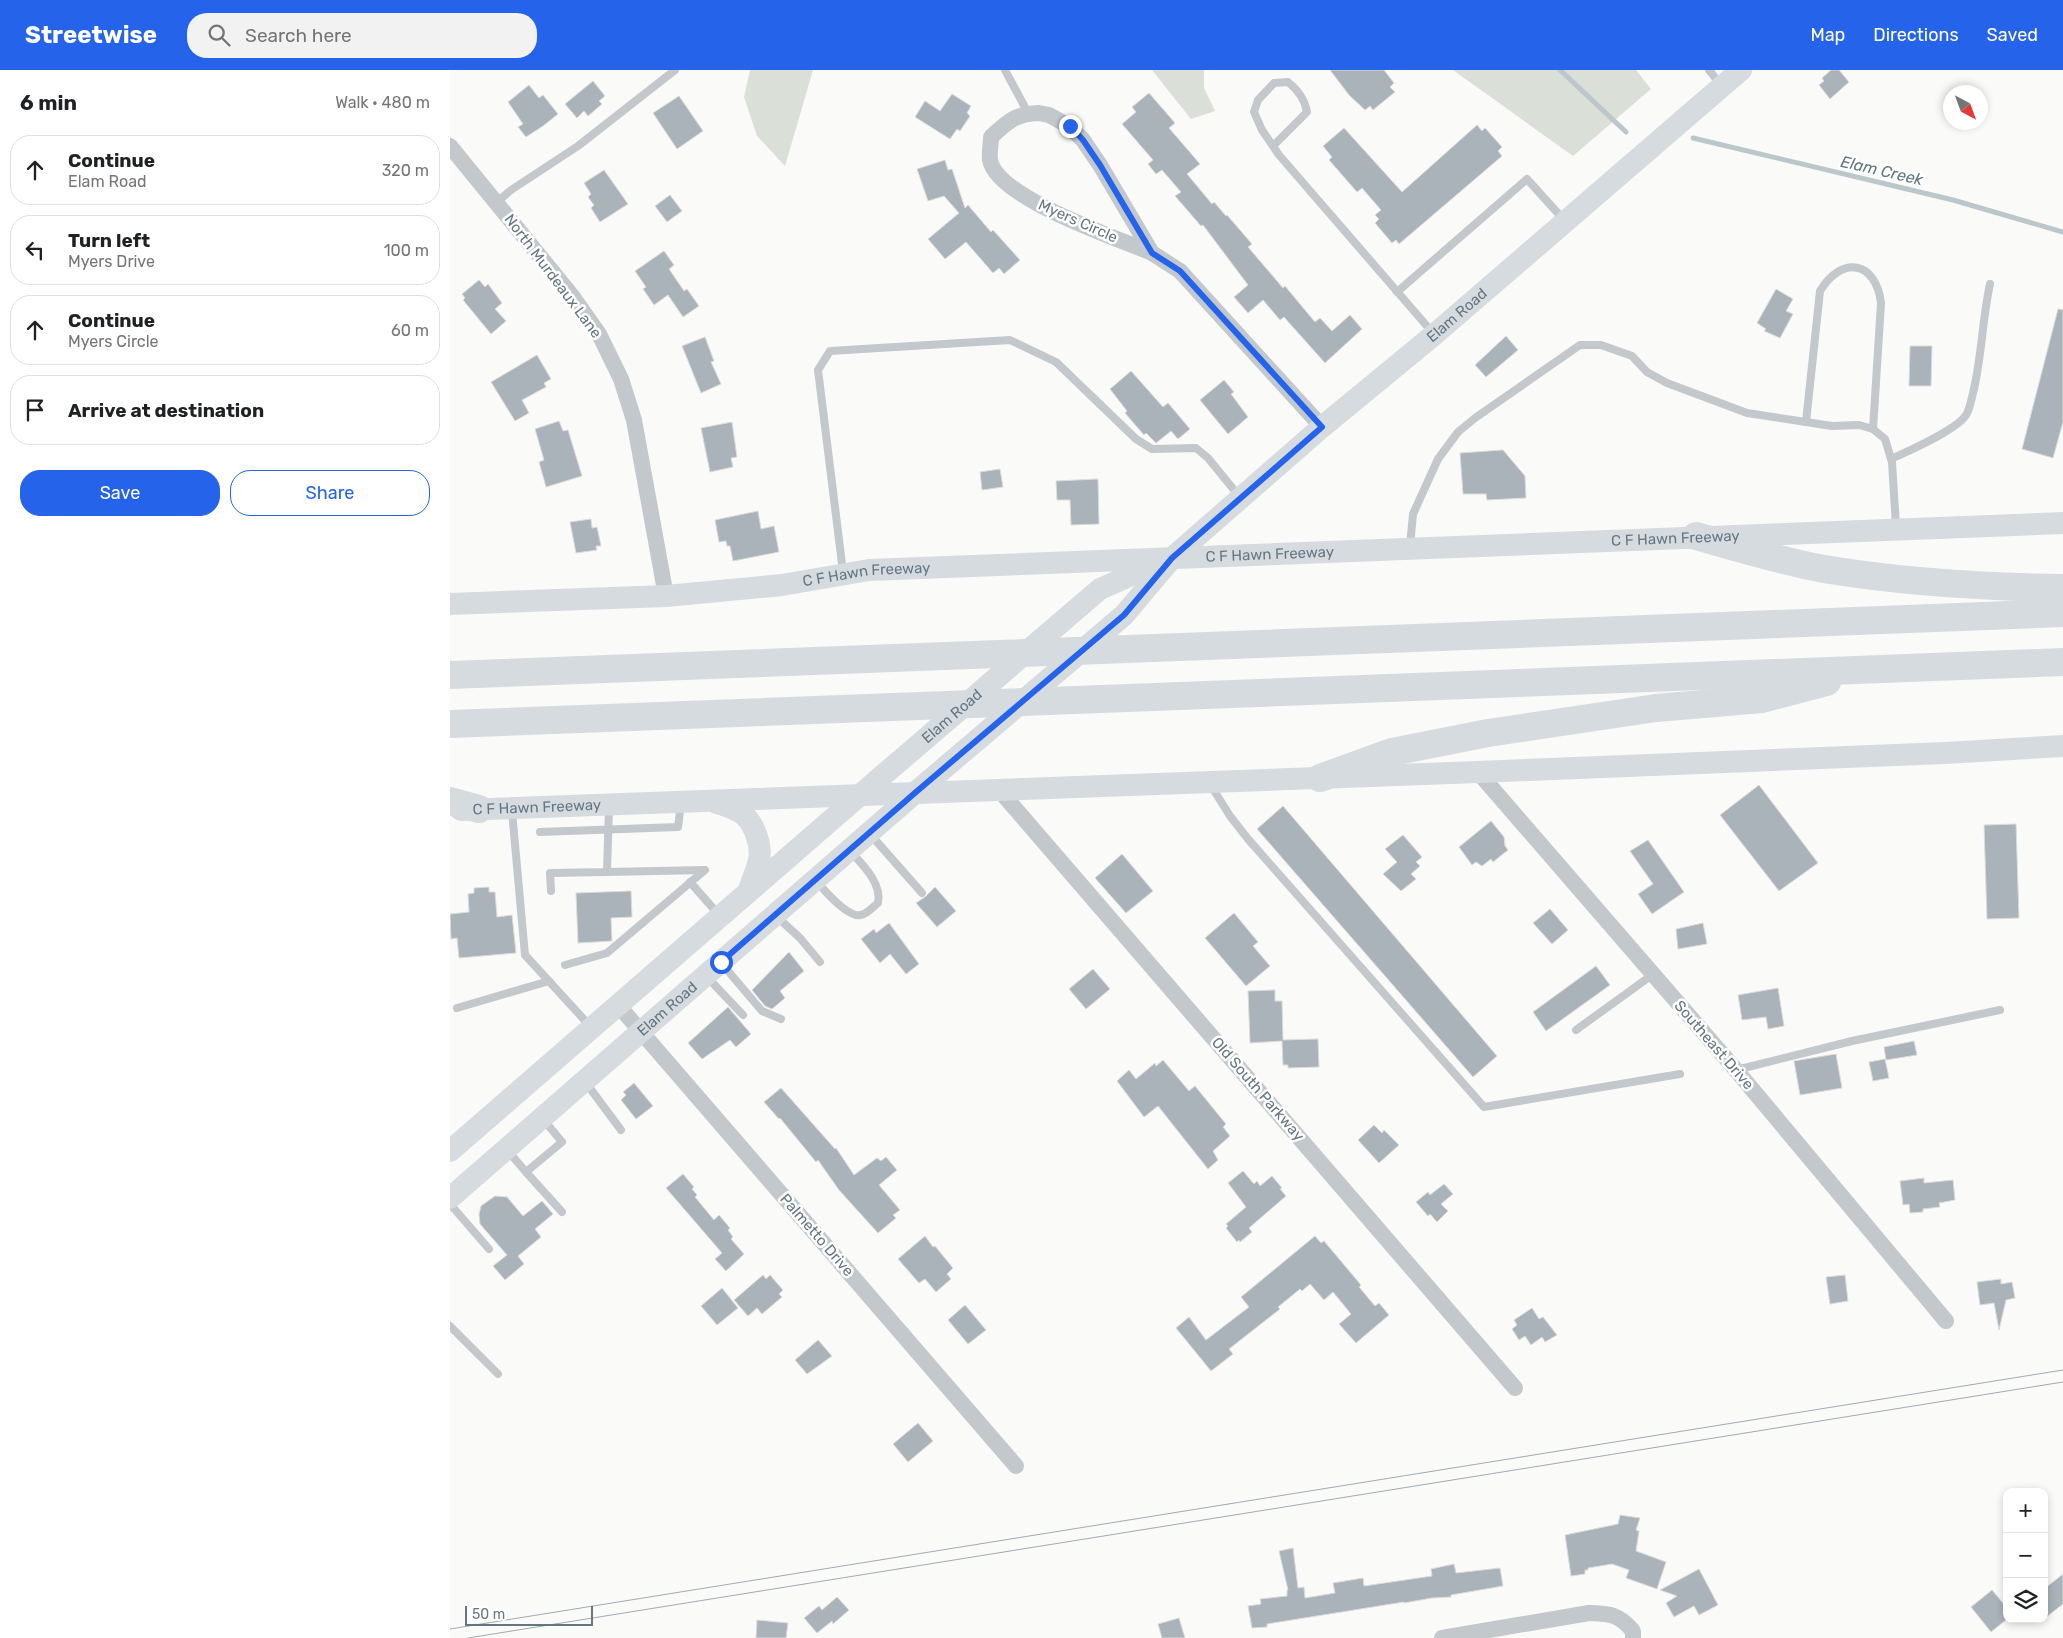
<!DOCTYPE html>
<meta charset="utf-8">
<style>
body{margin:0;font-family:Rubik,sans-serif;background:#f2f2f2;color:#202124}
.controls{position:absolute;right:15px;bottom:15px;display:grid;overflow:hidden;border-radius:10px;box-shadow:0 2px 8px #0003}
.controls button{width:45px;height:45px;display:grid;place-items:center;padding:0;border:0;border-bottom:1px solid #e0e0e0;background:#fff;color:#202124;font:25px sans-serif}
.compass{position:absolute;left:1493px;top:15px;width:45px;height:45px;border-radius:50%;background:#fff;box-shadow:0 2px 8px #0003;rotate:139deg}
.scale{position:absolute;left:15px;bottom:12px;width:128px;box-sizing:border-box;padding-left:5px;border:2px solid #657683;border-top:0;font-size:14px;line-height:18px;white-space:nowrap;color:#657683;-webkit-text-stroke:4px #fff;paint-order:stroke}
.stop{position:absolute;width:15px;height:15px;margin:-11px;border:4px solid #2563eb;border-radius:50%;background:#fff}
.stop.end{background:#2563eb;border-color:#fff;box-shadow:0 1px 5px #0008}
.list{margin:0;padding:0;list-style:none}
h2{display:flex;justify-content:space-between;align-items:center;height:65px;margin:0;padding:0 20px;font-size:21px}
h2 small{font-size:16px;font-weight:400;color:#757577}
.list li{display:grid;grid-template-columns:32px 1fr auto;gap:15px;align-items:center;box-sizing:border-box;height:70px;margin:0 10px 10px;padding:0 10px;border:1px solid #e0e0e0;border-radius:20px}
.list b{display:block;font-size:19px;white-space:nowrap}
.list p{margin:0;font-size:16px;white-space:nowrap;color:#757577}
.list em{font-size:16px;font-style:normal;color:#757577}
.actions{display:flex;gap:10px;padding:15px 20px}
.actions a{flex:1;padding:11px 0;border:1px solid #2563eb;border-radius:20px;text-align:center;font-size:18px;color:#2563eb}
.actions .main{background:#2563eb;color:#fff}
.icon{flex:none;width:28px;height:28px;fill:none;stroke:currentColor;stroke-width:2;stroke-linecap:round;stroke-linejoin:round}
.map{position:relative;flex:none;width:1613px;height:1568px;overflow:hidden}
header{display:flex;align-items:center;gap:30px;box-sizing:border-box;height:70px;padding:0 25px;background:#2563eb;color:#fff}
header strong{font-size:24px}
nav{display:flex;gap:28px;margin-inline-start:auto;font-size:18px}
.search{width:350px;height:45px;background:#f2f2f2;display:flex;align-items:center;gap:12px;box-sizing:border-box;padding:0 18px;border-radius:20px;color:#757577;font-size:19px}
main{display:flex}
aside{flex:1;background:#fff}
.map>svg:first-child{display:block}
</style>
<header>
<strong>Streetwise</strong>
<div class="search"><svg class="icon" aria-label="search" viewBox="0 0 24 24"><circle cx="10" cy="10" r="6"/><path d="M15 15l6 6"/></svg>Search here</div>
<nav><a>Map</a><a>Directions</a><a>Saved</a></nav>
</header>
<main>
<aside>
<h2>6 min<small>Walk · 480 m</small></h2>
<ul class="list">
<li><svg class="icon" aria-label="ahead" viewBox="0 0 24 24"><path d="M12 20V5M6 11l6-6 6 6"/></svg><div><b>Continue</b><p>Elam Road</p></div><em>320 m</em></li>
<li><svg class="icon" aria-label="left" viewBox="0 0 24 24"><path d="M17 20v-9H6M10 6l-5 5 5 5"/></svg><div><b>Turn left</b><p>Myers Drive</p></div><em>100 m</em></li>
<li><svg class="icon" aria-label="ahead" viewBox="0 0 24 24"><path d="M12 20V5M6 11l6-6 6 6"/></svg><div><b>Continue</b><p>Myers Circle</p></div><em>60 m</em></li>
<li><svg class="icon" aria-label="arrive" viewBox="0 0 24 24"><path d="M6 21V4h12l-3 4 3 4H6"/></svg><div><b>Arrive at destination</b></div></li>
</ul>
<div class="actions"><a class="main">Save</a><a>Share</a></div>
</aside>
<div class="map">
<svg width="1613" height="1568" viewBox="0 0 1613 1568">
<rect width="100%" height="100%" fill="#fafaf8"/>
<!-- green -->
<g fill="#dadfd7">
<polygon points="300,0 363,0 335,96 307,66 294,27"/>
<polygon points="702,0 754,0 754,18 765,41 741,49"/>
<polygon points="1003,0 1186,0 1201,19 1123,86"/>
</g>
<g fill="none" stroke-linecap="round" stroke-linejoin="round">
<!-- stream -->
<g stroke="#bbc7cb" stroke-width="5">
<polyline points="1110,0 1176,62"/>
<polyline points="1243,68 1503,130 1613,162"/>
</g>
</g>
<!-- building -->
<g fill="#aab3b9" stroke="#dcdcda">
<polygon points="880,0 934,0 944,13 940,17 945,22 923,40 920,36 915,40 899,25"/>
<polygon points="1381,0 1389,0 1399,12 1380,29 1369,15 1374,11 1372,8"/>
<polygon points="143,11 155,26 149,31 152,34 138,46 134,41 127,48 115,34"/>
<polygon points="79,15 89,28 93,25 108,44 93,56 76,67 68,57 73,54 58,32"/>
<polygon points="699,23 725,53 719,58 750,94 737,104 762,134 764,132 776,146 777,145 802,174 798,177 833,218 835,216 865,252 870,248 882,261 900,245 912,259 875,293 834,247 830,250 813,230 798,243 784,227 798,215 753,155 751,156 725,126 731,122 712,100 706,104 698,94 703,90 672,54 686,42 682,37"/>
<polygon points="502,24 521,36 517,43 520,46 510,61 507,59 500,69 465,47 475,31 490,41"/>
<polygon points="229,26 253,61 227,79 203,43"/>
<polygon points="1027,55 1032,61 1035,58 1052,77 1048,81 1052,86 949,174 946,170 942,173 925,153 929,149 925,145 931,140 912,118 907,122 879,90 882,87 873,76 894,58 952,122"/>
<polygon points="495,90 498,100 502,99 515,138 518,135 541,162 543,160 570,190 554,204 549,198 543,203 516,172 495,189 478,169 509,143 494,126 478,131 467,99"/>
<polygon points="154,100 178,134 150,152 141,138 144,135 138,127 141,124 134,113"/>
<polygon points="220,125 232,141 217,152 205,136"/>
<polygon points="214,181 224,195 219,199 234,221 237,219 249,236 233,247 218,225 204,235 193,219 196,217 185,201"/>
<polygon points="29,210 35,217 38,214 52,233 45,239 56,251 41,264 13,230 15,228 12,224"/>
<polygon points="1326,219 1343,229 1336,241 1343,244 1330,268 1314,261 1316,259 1307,253"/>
<polygon points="1608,239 1613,240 1613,352 1603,388 1572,379"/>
<polygon points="1056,266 1068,280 1036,307 1025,295"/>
<polygon points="255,267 264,291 261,292 271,314 251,323 232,276"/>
<polygon points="1460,276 1482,276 1481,316 1459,316"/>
<polygon points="87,285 101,309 94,313 96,317 72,330 79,343 65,351 41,312"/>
<polygon points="681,301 713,337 718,333 740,359 728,369 721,361 706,373 696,363 694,365 675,343 677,341 660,319"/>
<polygon points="774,310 784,322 781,324 798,347 778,364 750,330"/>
<polygon points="109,351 113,361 118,360 132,406 96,417 89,392 94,390 85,359"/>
<polygon points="282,352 287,387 281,388 283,397 260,402 251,358"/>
<polygon points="1053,380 1075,406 1076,428 1037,430 1036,424 1013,424 1010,383"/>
<polygon points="550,399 553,417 532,420 530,402"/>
<polygon points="648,409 649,454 621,455 620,430 607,430 606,411"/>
<polygon points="308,441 311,459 324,456 329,482 283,491 280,476 277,476 276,471 269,472 265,450"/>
<polygon points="141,449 142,458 147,457 151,476 146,476 147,480 126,483 120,452"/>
<polygon points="1309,715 1368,793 1329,821 1270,745"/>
<polygon points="833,736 1047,986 1023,1007 807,759"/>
<polygon points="1041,751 1054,767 1055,776 1058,780 1043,792 1041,789 1032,796 1026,792 1022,795 1009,777"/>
<polygon points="1566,754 1569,848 1537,849 1534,755"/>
<polygon points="953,765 972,787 966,792 970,796 961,804 966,809 951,821 933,804 947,792 935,779"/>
<polygon points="1198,770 1234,822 1202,844 1188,824 1203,814 1180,781"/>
<polygon points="672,784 703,821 676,843 645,808"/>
<polygon points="39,817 39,822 45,822 47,847 62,845 66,883 9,888 7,868 1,869 0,844 19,842 18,824 24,823 24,818"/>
<polygon points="485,817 506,841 487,857 466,833 475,827"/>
<polygon points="181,821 182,847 161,848 162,871 128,873 126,823"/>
<polygon points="1100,839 1118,860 1102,874 1083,853"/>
<polygon points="784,843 808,872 803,876 820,896 796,916 755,868"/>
<polygon points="439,853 469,894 456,904 440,884 430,893 411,869 424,859 426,863"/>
<polygon points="1253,853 1257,874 1228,879 1226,859"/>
<polygon points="339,882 354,901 330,921 335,928 322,939 315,936 302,920"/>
<polygon points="1146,896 1160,915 1096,961 1083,942"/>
<polygon points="643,899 660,919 636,939 619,919"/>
<polygon points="1328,918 1334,956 1318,959 1316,947 1292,950 1288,925"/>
<polygon points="825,920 825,931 832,931 833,970 868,969 869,997 838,998 838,995 833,995 832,971 800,973 798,921"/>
<polygon points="278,937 301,964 286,977 280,970 252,989 238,973"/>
<polygon points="1464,971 1467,985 1436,990 1434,977"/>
<polygon points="1386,984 1392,1018 1350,1025 1344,991"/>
<polygon points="1435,989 1439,1008 1423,1011 1419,992"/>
<polygon points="713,990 739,1021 745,1016 776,1054 773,1057 780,1066 763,1081 768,1090 758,1099 708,1036 694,1047 667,1011 679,1000 686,1009 705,993 706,996"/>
<polygon points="184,1013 203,1036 186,1049 171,1030 176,1025 173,1022"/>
<polygon points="331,1018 385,1079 386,1078 404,1105 427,1088 431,1091 436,1087 447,1100 429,1115 450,1140 443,1145 446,1148 428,1163 389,1120 368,1090 366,1092 330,1048 329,1049 314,1032"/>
<polygon points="924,1055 932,1063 934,1060 949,1075 929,1093 908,1070"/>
<polygon points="793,1101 804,1114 807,1111 810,1116 822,1106 832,1118 830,1119 836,1126 799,1158 802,1162 790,1172 789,1170 787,1172 776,1158 778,1156 776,1154 796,1137 778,1113"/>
<polygon points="233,1104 244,1117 242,1119 247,1125 245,1127 264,1150 269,1145 280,1158 278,1160 283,1167 281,1169 294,1184 276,1201 265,1189 272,1183 216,1118"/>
<polygon points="1474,1108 1474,1113 1503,1110 1505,1130 1489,1133 1490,1137 1473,1139 1473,1142 1460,1143 1459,1134 1453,1135 1450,1111"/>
<polygon points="994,1114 1003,1124 991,1134 998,1141 987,1152 980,1144 978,1146 966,1132 978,1122 980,1125"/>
<polygon points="45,1126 57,1127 73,1146 92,1131 103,1144 85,1159 91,1167 68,1186 74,1194 55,1210 43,1196 57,1185 30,1154 29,1144 31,1136"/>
<polygon points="475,1166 483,1177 485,1176 503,1198 497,1204 501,1209 486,1222 475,1209 469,1213 448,1189"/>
<polygon points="865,1166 871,1173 874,1171 911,1215 909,1217 925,1236 929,1233 939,1245 906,1273 889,1254 901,1244 883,1222 874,1230 860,1214 852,1221 850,1219 828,1237 830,1239 779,1279 783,1284 761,1301 726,1258 739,1247 756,1270 799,1237 791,1227"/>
<polygon points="313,1205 316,1209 320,1205 333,1220 329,1224 332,1227 312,1244 307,1238 298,1246 284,1230"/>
<polygon points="1395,1205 1398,1231 1380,1234 1376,1207"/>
<polygon points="1551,1209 1551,1214 1562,1212 1565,1228 1556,1230 1549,1260 1544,1233 1530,1235 1527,1212"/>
<polygon points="272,1218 288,1238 267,1255 251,1236"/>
<polygon points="515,1235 536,1260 518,1274 498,1250"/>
<polygon points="1082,1238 1089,1249 1093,1247 1107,1265 1095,1272 1092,1267 1081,1275 1075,1266 1069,1270 1062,1259 1067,1255 1064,1250"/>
<polygon points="368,1270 382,1286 357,1304 345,1290"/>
<polygon points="468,1353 483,1371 458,1392 443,1374"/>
<polygon points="1170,1445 1190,1448 1186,1460 1189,1461 1186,1481 1216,1492 1207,1519 1176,1508 1179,1500 1162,1494 1138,1498 1138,1500 1135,1500 1135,1504 1121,1506 1115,1465 1168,1454"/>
<polygon points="843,1478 848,1518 854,1517 855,1528 885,1523 883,1513 913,1508 914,1516 982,1506 981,1499 1004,1494 1006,1503 1050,1498 1053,1516 1001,1525 1001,1527 982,1528 954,1533 954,1532 817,1554 817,1557 802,1558 798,1536 811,1534 810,1529 837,1526 837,1520 838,1520 829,1481"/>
<polygon points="1249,1499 1268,1535 1249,1545 1244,1536 1224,1547 1216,1533 1227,1526 1210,1520"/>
<polygon points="1613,1504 1613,1534 1594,1549 1594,1519"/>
<polygon points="1542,1520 1557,1538 1557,1549 1541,1562 1521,1537"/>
<polygon points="387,1527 399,1540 383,1554 382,1551 367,1563 354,1548 369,1536 372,1540"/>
<polygon points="729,1548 735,1568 712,1568 708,1554"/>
<polygon points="307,1550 338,1553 336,1568 306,1568"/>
</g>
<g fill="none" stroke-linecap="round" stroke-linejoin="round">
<!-- service -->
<g stroke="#c3c8cc" stroke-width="8">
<polyline points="555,0 578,43"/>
<polyline points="1259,0 1271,15"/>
<path d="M823,76L857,42C855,30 848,20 838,12L824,13L808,30L804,42L812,60L829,85L983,263"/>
<polyline points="47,132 61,120 128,76 225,0"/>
<polyline points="947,222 1077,109 1114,150"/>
<path d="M1356,352L1370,221C1392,185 1426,191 1431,233L1423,359"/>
<path d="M1441,389C1458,381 1507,360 1516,345C1520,339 1521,330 1523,323C1532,287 1532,250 1540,214"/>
<polyline points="960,476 963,444 988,389 1008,362 1025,348 1130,275 1151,275 1182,286 1197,302 1217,313 1297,343 1382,356 1409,355 1423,359 1435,369 1442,392 1446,456"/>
<polyline points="393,502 368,300 380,281 560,270 606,292 686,369 702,379 746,378 758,388 789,426"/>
<polyline points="760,714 780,746 798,769 1034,1037 1230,1004"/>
<polyline points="62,741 75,885 140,956"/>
<polyline points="90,762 228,757 231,734"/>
<polyline points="420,764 472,823"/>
<polyline points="240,812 269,845"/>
<path d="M367,812C375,821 398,848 411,845C417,844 423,837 428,833C432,814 414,796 401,782"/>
<polyline points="101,821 100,803 157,802 159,737"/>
<polyline points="327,847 350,868 370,892"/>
<polyline points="272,894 312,941 331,949"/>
<polyline points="115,895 157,883 255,800 157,802"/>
<polyline points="257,907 293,945"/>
<polyline points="7,938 99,911"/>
<polyline points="1126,960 1202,905"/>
<polyline points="1286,1000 1402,971 1550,940"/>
<polyline points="136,1013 171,1060"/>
<polyline points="58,1081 76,1102 112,1072 93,1049"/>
<polyline points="76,1102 112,1142"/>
<polyline points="0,1134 39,1179"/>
<polyline points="0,1256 48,1304"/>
</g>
<!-- minor -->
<g stroke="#c3c8cc" stroke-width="16">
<path d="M589,43L599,45L619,56L633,70L650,95L702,183C667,168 547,128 540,90C539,83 541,74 541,67C558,51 565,44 589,43Z"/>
<polyline points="0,76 123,227 149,264 171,309 184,350 216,526"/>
<polyline points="702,183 730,201 872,357"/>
<polyline points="1028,702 1286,1000 1496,1251"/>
<polyline points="550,721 1065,1318"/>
<polyline points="168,935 566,1396"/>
<path d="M992,1568L1139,1543C1161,1544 1169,1544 1183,1561V1568"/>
</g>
<!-- secondary -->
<g stroke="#d6dbdf" stroke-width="22">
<path id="s1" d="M0,534L216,526L332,515L419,500L1613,453"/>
<path d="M267,733C276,736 288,739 295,746C305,756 312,776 309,790C307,800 302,810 299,820"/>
<path id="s2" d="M11,740L1028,702L1495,683L1613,676"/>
<path id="s3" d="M0,1081L410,725L650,519L709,493"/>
<path id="s4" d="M0,1128L466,722L674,545L722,488L872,357L985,264L1291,0"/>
</g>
<!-- motorway -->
<g stroke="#d6dbdf" stroke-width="28">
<path d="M1246,466C1288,478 1331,491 1374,499C1453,512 1534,517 1613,518"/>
<polyline points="0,605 1613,543"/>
<polyline points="0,654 1613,592"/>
<polyline points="870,708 942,682 1038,663 1206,638 1312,629 1377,612"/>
<polyline points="0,731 29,739"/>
</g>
<!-- tram -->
<g stroke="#a2aab0" stroke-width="1">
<polyline points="0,1559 1613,1300"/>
<polyline points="18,1568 1613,1312"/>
</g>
</g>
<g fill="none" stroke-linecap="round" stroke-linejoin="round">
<!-- route -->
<polyline stroke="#2563eb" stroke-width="6" points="271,892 466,722 674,545 722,488 872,357 730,201 702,183 650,95 633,70 620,56"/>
</g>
<g text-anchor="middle" stroke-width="5" stroke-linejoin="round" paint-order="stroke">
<!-- street labels -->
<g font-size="15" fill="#657683" stroke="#fff">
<text transform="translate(628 151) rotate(24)" y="5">Myers Circle</text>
<text transform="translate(103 206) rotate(53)" y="5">North Murdeaux Lane</text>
<text dy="5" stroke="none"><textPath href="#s4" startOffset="1340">Elam Road</textPath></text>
<text dy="5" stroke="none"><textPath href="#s1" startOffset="1228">C F Hawn Freeway</textPath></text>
<text dy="5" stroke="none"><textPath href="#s1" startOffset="822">C F Hawn Freeway</textPath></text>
<text dy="5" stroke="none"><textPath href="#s1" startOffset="418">C F Hawn Freeway</textPath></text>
<text dy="5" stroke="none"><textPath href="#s3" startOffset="664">Elam Road</textPath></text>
<text dy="5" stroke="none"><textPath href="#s2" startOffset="76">C F Hawn Freeway</textPath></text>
<text dy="5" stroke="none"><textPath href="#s4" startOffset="288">Elam Road</textPath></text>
<text transform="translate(1264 975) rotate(49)" y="5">Southeast Drive</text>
<text transform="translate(808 1019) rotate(49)" y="5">Old South Parkway</text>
<text transform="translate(367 1165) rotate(49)" y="5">Palmetto Drive</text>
</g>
<!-- water labels -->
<g font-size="16" font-style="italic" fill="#60757c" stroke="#fff">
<text transform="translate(1432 100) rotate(13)" y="6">Elam Creek</text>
</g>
</g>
</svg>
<div class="controls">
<button>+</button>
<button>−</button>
<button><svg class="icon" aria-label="layers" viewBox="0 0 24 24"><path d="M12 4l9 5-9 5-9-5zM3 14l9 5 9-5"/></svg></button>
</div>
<svg class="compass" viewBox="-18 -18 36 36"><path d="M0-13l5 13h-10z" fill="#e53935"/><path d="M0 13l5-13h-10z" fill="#757577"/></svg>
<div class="scale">50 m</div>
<div class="stop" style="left:271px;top:892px"></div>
<div class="stop end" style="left:620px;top:56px"></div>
</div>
</main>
